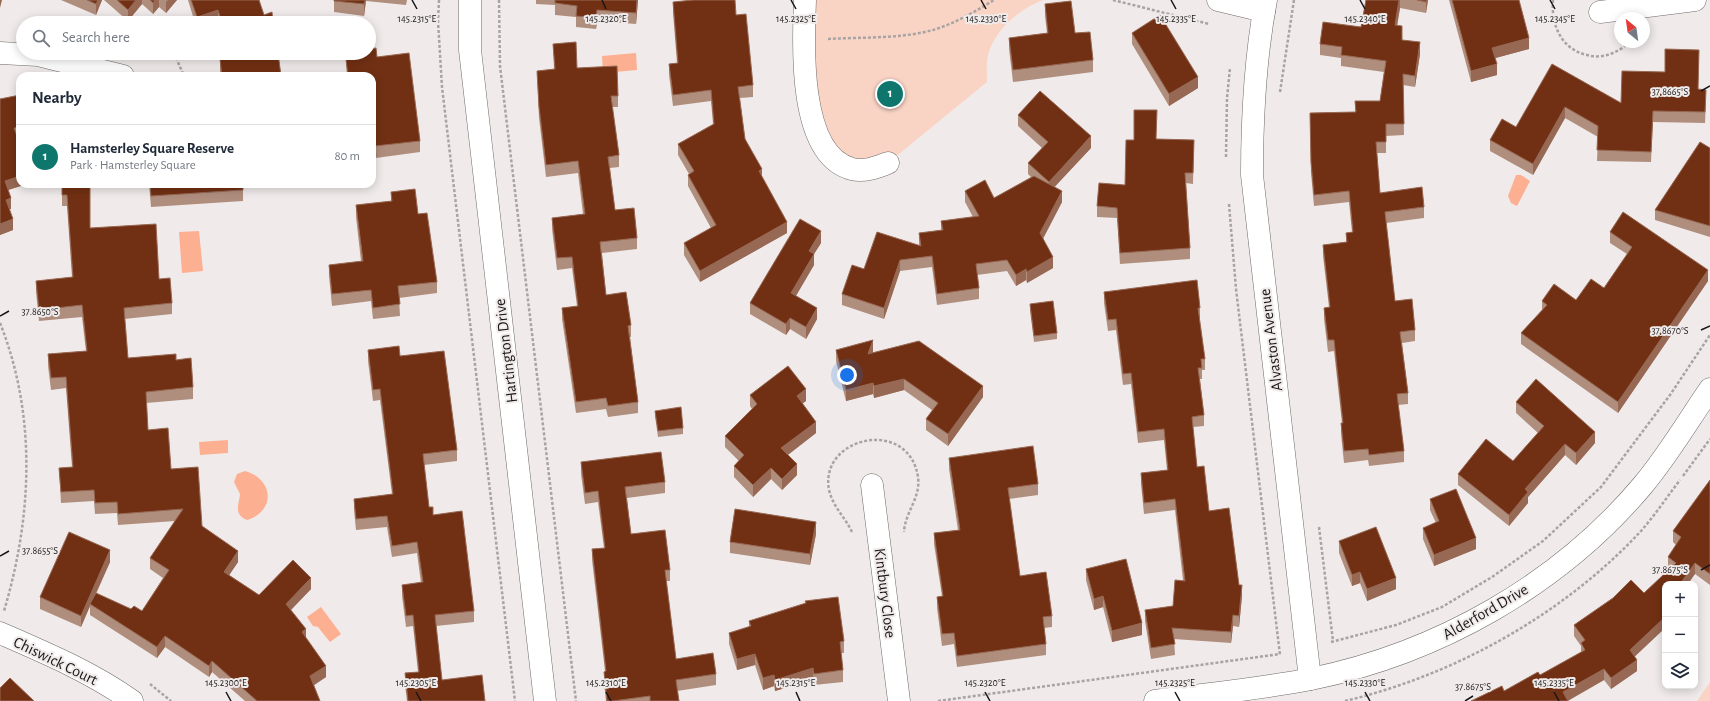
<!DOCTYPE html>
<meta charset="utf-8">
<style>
body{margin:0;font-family:"Alegreya Sans",sans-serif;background:#f2f2f3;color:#1f2937}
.controls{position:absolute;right:12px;bottom:12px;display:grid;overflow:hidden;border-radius:8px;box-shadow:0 2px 10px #0003}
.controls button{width:36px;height:36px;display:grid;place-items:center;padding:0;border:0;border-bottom:1px solid #e0e1e3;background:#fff;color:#1f2937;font:20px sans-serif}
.compass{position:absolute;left:1614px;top:12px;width:36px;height:36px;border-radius:50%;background:#fff;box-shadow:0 2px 10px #0003;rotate:331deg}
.you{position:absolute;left:847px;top:375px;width:14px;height:14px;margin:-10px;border:3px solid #fff;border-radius:50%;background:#1a73e8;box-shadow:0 0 0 6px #1a73e833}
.badge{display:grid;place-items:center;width:26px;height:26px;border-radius:50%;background:#0f766e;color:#fff;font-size:13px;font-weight:700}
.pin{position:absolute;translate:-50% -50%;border:2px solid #fff;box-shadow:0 1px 4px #0006}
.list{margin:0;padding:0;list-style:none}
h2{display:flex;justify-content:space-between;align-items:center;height:52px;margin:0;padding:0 16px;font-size:17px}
h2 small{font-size:13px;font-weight:400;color:#747a83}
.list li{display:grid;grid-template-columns:26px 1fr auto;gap:12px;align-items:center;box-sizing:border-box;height:64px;padding:0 16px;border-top:1px solid #e0e1e3}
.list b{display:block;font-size:15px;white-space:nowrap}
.list p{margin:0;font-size:13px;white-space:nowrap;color:#747a83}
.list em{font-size:13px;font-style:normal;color:#747a83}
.icon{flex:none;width:22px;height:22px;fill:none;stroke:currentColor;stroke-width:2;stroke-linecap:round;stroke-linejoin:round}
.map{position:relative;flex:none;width:1710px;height:701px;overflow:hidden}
.search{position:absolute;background:#fff;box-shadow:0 2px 10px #0003;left:16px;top:16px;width:360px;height:44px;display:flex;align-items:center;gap:10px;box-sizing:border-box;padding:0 14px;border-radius:22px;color:#747a83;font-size:15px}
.panel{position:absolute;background:#fff;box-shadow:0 2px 10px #0003;left:16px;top:72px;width:360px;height:116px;border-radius:12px}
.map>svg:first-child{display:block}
</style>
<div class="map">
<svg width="1710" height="701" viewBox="0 0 1710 701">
<rect width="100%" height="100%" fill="#f0ebea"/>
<!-- green -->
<g fill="#f9d4c5">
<path d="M805,0H1043C1020,9 995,29 988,55C986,63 987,74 987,82L888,163L869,170L820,141Z"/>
<polygon points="1710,682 1710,701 1697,701"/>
</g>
<!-- water -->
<g fill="#fdaf91">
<polygon points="636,53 637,70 603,73 602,56"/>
<polygon points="1516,175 1521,175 1530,181 1517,206 1511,203 1508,196"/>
<polygon points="199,231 203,271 182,273 179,232"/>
<polygon points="228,440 228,453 200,455 199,442"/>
<path d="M245,471C274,479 276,511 247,520C233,514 239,505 240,494L234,482L237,474Z"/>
<polygon points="321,607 341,634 330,642 318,627 313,626 307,617"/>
</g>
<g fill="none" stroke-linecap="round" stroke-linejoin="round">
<defs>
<g id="minor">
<polyline points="470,0 470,50 545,701"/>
<path d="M805,0C803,44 798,155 852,169C865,172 877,167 888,163"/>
<polyline points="1218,0 1264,11"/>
<path d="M1266,0C1255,58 1252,116 1252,175L1310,679"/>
<polyline points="1600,12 1695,0"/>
<polyline points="0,53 38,55 123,76"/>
<polyline points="872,485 899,701"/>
<path d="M0,633C46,653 91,672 132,701"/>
<path d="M1155,701C1207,694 1260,689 1311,679C1438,653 1559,585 1643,485C1668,455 1688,421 1710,389"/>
</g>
</defs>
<!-- minor casing -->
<use href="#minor" stroke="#6e6b69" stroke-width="23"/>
<!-- path -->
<g stroke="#a8a4a3" stroke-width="2.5" stroke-dasharray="3 2" stroke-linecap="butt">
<polyline points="439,0 438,21 442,87 515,701"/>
<polyline points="499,0 500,66 576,701"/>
<polyline points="1113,0 1209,24"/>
<path d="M1553,0C1551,25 1561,49 1587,55C1597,58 1608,56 1617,51C1622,49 1626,45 1630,42"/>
<path d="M828,39C862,37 900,39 933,30C954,24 976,11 994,0"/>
<polyline points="174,53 184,76"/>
<polyline points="1280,92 1294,0"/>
<polyline points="1226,157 1227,98 1230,68"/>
<polyline points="1229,204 1236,289 1280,655"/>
<path d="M0,323C37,416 32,517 4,611"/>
<polyline points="1683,476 1710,439"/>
<polyline points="1319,527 1333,641"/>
<path d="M852,532C845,517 833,507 829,490C819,436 909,417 918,477C921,498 905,512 904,532"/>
<polyline points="1331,642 1396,625 1442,607 1492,577 1543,541 1601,487 1670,395 1710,335"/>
<polyline points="150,684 171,701"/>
<polyline points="938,701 1280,654"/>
<path d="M1345,701C1455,675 1564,614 1641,531C1655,515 1667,497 1680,480"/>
</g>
<!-- minor -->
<use href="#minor" stroke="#fff" stroke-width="22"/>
</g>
<!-- wall -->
<g fill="#b08e7e">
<polygon points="61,0 102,0 96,15"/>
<polygon points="104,0 177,0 166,13 159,7 153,14 142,4 128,21"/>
<polygon points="188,0 259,0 264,15 273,23 219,23 218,22 214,23 195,23"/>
<polygon points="334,0 407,0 406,5 366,1 364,16 334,12"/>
<polygon points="536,0 638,0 636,24 597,21 596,29 576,27 576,17 555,15 555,5 536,4"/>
<polygon points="1366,0 1428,0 1426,13 1400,8 1397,26 1402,40 1420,54 1415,87 1403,85 1404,135 1386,136 1386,153 1377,153 1380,193 1424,207 1424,218 1386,223 1395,301 1415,330 1415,341 1402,343 1408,393 1408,404 1398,405 1404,451 1404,462 1369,466 1368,460 1344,463 1341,434 1341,423 1342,423 1334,351 1328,352 1324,319 1324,308 1329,307 1323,256 1323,245 1346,242 1346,233 1352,232 1349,202 1314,206 1311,173 1310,113 1355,112 1355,101 1380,101 1384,72 1341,66 1341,58 1320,55 1320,44 1361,27"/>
<polygon points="1449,0 1519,0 1529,49 1495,58 1497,75 1471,82"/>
<polygon points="673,2 736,15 753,85 753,97 740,98 745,139 787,233 700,282 684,255 684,243 711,228 688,186 688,175 689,174 678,155 678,144 713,124 711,101 673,106 669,75 669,64 677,63 673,13"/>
<polygon points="1045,4 1075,33 1093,60 1093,72 1013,82 1009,49 1009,38 1047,33 1045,16"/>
<polygon points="1132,33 1198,88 1169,106 1132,44"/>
<polygon points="553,44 577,68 618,96 618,107 612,107 619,155 619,167 610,168 615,210 637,238 637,249 602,253 606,295 631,325 631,337 630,337 638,402 638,413 608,417 606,409 576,413 562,319 562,308 577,306 572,268 557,270 552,229 552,218 583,214 578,173 546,177 539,118 537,71 554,69"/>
<polygon points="229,53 278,53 281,76 220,76 220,59 230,57"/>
<polygon points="353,53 377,57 420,141 420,152 376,158 376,167 372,168 372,76 347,76 346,59 353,58"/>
<polygon points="1699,61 1698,89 1706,101 1705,123 1653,122 1651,162 1597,161 1598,137 1565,118 1533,175 1490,151 1490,140 1516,127 1552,64 1621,103 1665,72"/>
<polygon points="20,95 20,138 18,138 20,184 27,184 8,190 11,209 10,209 13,230 0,235 0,99"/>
<polygon points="1018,115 1091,148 1054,187 1062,202 1043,239 1053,268 1027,283 1026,280 1016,286 1007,271 977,275 979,288 979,299 937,305 932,267 900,271 884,319 842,305 842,294 864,269 919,246 919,233 941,230 941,221 973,217 965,202 965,191 994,198 1031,177 1028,174 1028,163 1042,148 1018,126"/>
<polygon points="1156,139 1194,140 1193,184 1186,183 1190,248 1190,259 1120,264 1117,218 1097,217 1097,206 1125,185 1134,140"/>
<polygon points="1710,148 1710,237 1655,220 1655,210"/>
<polygon points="62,184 90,228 159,279 172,303 172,314 124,319 128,358 176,360 193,387 193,399 146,403 148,430 171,469 202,526 238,562 229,575 259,595 311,589 291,610 306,638 326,677 313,685 320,701 245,701 212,672 209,677 165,647 157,658 90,615 90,606 81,627 40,609 40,597 110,562 96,594 131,609 142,611 163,578 150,569 150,558 175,521 118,525 117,513 95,514 94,501 61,503 59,468 72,467 66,388 51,390 48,366 48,354 86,351 82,317 39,321 36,292 36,281 72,277 67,206 62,206"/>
<polygon points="149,184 243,184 243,201 151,207"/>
<polygon points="391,192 418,214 437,282 437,293 399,298 400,316 373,319 371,301 332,306 329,276 329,265 361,261 356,217 356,205 391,201"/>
<polygon points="1610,232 1708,281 1618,413 1521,344 1521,333 1542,310 1542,301 1576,300 1604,288 1627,254 1610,243"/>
<polygon points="821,243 814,254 814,265 796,296 817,319 806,339 790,329 786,335 750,314 750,303"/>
<polygon points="1104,292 1200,308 1200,318 1199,319 1205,359 1205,370 1202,370 1202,379 1200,379 1204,415 1204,426 1193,427 1197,467 1209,511 1239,585 1242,596 1239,627 1233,626 1231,643 1174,639 1175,655 1151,659 1145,621 1145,610 1173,606 1183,580 1175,510 1144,514 1141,484 1141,473 1167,470 1164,440 1138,443 1131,384 1123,385 1116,330 1108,331 1104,303"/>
<polygon points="1030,304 1057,333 1057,339 1034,342 1030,310"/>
<polygon points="368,350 400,356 457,450 457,461 424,465 429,507 433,515 474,611 474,622 436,626 442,680 485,701 407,701 405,685 405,673 418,672 413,626 406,627 402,596 402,585 421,583 417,553 392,557 387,527 356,530 354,510 354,499 392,494 380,400 373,401 368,361"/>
<polygon points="836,350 873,352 872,353 983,397 948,446 926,430 926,419 932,410 904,390 874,398 873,394 846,401 836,361"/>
<polygon points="750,395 806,401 802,403 816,433 788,455 797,475 782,490 771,479 753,497 734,477 734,466 739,461 725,447 725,436 752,409 750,406"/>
<polygon points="1516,402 1595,443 1576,465 1565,455 1528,497 1528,503 1509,526 1458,485 1458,474 1513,461 1538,433 1516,413"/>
<polygon points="655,411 683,428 683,434 658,437 655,416"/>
<polygon points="949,458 1038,484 1038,495 1009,499 1020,576 1052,616 1052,627 1044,628 1046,644 1046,655 957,667 954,644 942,646 937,608 937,597 942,596 934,544 934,533 958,530 949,469"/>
<polygon points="581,462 665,482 665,493 627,498 631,534 670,570 670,581 666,581 676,659 716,674 716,685 677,691 679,701 606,701 604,683 604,672 605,671 592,560 592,549 604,548 598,502 585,504 581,474"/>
<polygon points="1710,480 1710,585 1695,574 1665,584 1665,628 1635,656 1637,671 1611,689 1604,680 1568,701 1504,691 1540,675 1581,652 1581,646 1574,636 1574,625 1644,593 1669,569 1668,568 1668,557 1676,545 1673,542 1673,531"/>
<polygon points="1430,499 1476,549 1434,566 1423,539 1423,528 1436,523 1430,510"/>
<polygon points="816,534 810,565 730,553 730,542"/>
<polygon points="1339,541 1396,589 1367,601 1360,583 1352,586 1339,553"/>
<polygon points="1086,569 1142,635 1112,642 1103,607 1094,610 1086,580"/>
<polygon points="749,621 844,641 844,653 841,653 843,670 843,682 814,685 813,680 775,691 774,686 763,690 755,665 737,670 729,644 729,633 749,627"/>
</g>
<!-- shaded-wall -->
<g fill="#976854">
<polygon points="0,0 2,0 0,8"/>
<polygon points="98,0 102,0 96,15 96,4"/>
<polygon points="136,0 142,0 142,4 128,21 128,10"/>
<polygon points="155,0 159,0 159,7 153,14 153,3"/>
<polygon points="168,0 177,0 166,13 166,2"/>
<polygon points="365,0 366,0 364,16 364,4"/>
<polygon points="637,0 638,0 636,24 636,13"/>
<polygon points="1399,0 1400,0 1400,8 1395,37 1395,25"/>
<polygon points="1427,0 1428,0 1426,13 1426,2"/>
<polygon points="218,10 218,22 214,23 197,23 197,17"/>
<polygon points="597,10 597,21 596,29 596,18"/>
<polygon points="1529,38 1529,49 1492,59 1492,48"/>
<polygon points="1420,42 1420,54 1415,87 1415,76"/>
<polygon points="1497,64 1497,75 1471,82 1471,71"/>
<polygon points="1198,77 1198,88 1169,106 1169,94"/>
<polygon points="1565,107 1565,118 1533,175 1533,164"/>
<polygon points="1091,136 1091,148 1049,193 1049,182"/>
<polygon points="762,169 762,180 759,171"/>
<polygon points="20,176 20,184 27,184 5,191 5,181"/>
<polygon points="1062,191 1062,202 1040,244 1040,233"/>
<polygon points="11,198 11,209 6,210 6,200"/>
<polygon points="13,219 13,230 0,235 0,224"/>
<polygon points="787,222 787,233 700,282 700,271"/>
<polygon points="821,231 821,243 809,262 809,251"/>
<polygon points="814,254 814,265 791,304 791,293"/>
<polygon points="1053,257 1053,268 1027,283 1027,272"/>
<polygon points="900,260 900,271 884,319 884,308"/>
<polygon points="1026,269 1026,280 1016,286 1016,275"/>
<polygon points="1708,270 1708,281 1618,413 1618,402"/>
<polygon points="817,308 817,319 806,339 806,327"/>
<polygon points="790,318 790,329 786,335 786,324"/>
<polygon points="873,340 873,352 868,365 868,354"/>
<polygon points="904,379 904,390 874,398 874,386"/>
<polygon points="873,383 873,394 846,401 846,390"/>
<polygon points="983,386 983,397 948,446 948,434"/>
<polygon points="806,389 806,401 797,408 797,396"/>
<polygon points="816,422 816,433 781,460 781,448"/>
<polygon points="1595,432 1595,443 1576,465 1576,453"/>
<polygon points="1565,444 1565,455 1528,497 1528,503 1509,526 1509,515 1525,489"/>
<polygon points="797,464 797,475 782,490 782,479"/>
<polygon points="771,468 771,479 753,497 753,485"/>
<polygon points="816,522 816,534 810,565 810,554"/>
<polygon points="1476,538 1476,549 1434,566 1434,555"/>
<polygon points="110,550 110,562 91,604 90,604 90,606 81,627 81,616"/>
<polygon points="238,551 238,562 224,583 224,572"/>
<polygon points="1695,563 1695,574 1688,584 1680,584"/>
<polygon points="1360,572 1360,583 1352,586 1352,575"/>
<polygon points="311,578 311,589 286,615 286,604"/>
<polygon points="1396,578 1396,589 1367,601 1367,589"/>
<polygon points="1242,585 1242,596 1239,627 1239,616"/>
<polygon points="1103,596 1103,607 1094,610 1094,599"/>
<polygon points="1233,615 1233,626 1231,643 1231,632"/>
<polygon points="1665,617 1665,628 1630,661 1630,650"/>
<polygon points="1142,623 1142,635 1112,642 1112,631"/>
<polygon points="306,629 306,640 302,632"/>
<polygon points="165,636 165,647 157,658 157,647"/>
<polygon points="755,654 755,665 737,670 737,659"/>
<polygon points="1637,660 1637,671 1611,689 1611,678"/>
<polygon points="212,661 212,672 209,677 209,666"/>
<polygon points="326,666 326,677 310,688 310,676"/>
<polygon points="813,668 813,680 775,691 775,680"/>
<polygon points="1604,669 1604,680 1567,701 1563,692"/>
<polygon points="774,675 774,686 763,690 763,678"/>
</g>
<!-- building -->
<g fill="#713013" stroke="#976854">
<polygon points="87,0 98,0 96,4"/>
<polygon points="117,0 136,0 128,10"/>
<polygon points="150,0 155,0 153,3"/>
<polygon points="191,0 259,0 264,15 272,12 273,23 222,23 218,10 197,17"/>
<polygon points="334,0 365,0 364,4 334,1"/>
<polygon points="555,0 637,0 636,13 597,10 596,18 576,16 577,6 555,3"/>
<polygon points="693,0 735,0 736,15 746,14 753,85 738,87 745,139 762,169 759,171 787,222 700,271 684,243 716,225 688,175 694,171 678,144 714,124 711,90 673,95 669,64 678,63 673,2"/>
<polygon points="1366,0 1399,0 1395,25 1402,26 1402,40 1420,42 1415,76 1403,74 1404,124 1386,124 1386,142 1376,142 1380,193 1422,187 1424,207 1385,212 1395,301 1412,299 1415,330 1400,332 1408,393 1397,394 1404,451 1369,455 1368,449 1344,451 1341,423 1343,423 1334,340 1328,340 1324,308 1330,307 1323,245 1347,242 1346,233 1353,232 1349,191 1314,195 1311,162 1310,113 1356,112 1355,101 1380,101 1386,61 1341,55 1342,47 1320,44 1323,22 1361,27"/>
<polygon points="1417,0 1427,0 1426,2"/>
<polygon points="1452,0 1519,0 1529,38 1492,48 1497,64 1471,71"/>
<polygon points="1071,1 1075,33 1090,32 1093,60 1013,70 1009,38 1048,33 1045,4"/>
<polygon points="1160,15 1198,77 1169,94 1132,33"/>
<polygon points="576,42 577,68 617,66 618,96 611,96 619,155 608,157 615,210 634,208 637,238 600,242 606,295 626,292 631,325 628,326 638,402 608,406 606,398 576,402 562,308 578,306 572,257 557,258 552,218 585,214 578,161 546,165 539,107 537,71 555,69 553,44"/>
<polygon points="376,48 377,57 409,53 420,141 375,146 376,156 372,156 372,76 348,76 346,59 354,58 353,53 369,53 369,49"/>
<polygon points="1665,49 1699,50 1698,89 1706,90 1705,112 1653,111 1651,152 1597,150 1598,126 1565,107 1533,164 1490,140 1502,119 1516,127 1552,64 1621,103 1622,71 1665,72"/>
<polygon points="232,53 278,53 281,76 222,76 220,59 234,57"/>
<polygon points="1040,91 1091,136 1049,182 1028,163 1048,142 1018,115"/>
<polygon points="20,95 20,127 14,128 20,145 20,176 5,181 11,198 6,200 13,219 0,224 0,99"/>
<polygon points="1134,110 1157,110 1156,139 1194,140 1193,173 1185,173 1190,248 1120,253 1117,208 1097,206 1099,183 1125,185 1126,140 1134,140"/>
<polygon points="1700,142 1710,148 1710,226 1655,210"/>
<polygon points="1034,176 1062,191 1040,233 1053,257 1027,272 1026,269 1016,275 1007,260 976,264 979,288 937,294 932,256 900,260 884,308 842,294 852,265 864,269 877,232 921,246 919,233 943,230 941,221 979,216 965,191 985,180 994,198"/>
<polygon points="62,184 90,184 90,228 156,224 159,279 170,278 172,303 124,308 128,358 176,354 176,360 191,358 193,387 146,392 148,430 168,428 171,469 198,467 202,526 238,551 224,572 259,595 293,560 311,578 286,604 306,629 302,632 326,666 310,676 320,701 257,701 212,661 209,666 165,636 157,647 90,604 96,593 131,609 134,606 142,611 169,570 150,558 183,509 118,514 117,502 95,503 94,490 61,492 59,468 73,467 66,377 51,378 48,354 87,351 82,305 39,310 36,281 73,277 67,195 62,195"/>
<polygon points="150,184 243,184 243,190 151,196"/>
<polygon points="415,189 418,214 427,213 437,282 398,286 400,304 373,308 371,290 332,294 329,265 363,261 356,205 392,201 391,192"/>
<polygon points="1623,212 1708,270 1618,402 1521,333 1547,305 1542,301 1554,284 1576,300 1591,279 1604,288 1632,247 1610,232"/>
<polygon points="800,219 821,231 809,251 814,254 791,293 817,308 806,327 790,318 786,324 750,303"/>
<polygon points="1197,280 1200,308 1198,308 1205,359 1201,359 1202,368 1198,368 1204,415 1192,417 1197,467 1204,466 1209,511 1229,508 1239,585 1242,585 1239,616 1233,615 1231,632 1172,628 1175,644 1151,648 1145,610 1173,606 1175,580 1185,581 1175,499 1144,503 1141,473 1168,470 1164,429 1138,432 1131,373 1123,374 1116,319 1108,320 1104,292"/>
<polygon points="1053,301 1057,333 1034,336 1030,304"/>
<polygon points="873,340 868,354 919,341 983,386 948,434 926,419 938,403 904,379 874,386 873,383 846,390 836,350"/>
<polygon points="399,346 400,356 444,351 457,450 423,454 429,507 433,507 433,515 462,511 474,611 435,615 442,680 482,675 485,701 408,701 405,673 419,672 413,615 406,616 402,585 423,582 417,542 392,546 387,516 356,519 354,499 393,494 380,389 373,390 368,350"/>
<polygon points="788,366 806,389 797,396 816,422 781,448 797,464 782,479 771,468 753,485 734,466 744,455 725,436 757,404 750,395"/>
<polygon points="1536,379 1595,432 1576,453 1565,444 1525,489 1528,492 1509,515 1458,474 1486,439 1513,461 1544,426 1516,402"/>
<polygon points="681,407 683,428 658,431 655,411"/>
<polygon points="1033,446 1038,484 1008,488 1020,576 1046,572 1052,616 1043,617 1046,644 957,656 954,633 942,634 937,597 943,596 934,533 960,530 949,458"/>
<polygon points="661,452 665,482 625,487 631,534 665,530 670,570 665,570 676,659 713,653 716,674 676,680 679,701 650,701 650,696 613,701 607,701 604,672 606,671 592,549 605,548 598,491 585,493 581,462"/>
<polygon points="1710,480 1710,574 1695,563 1680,584 1665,584 1665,617 1630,650 1637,660 1611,678 1604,669 1563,692 1568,701 1471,701 1502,686 1504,691 1538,672 1540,675 1585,650 1581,643 1585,640 1574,625 1613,598 1631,580 1644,593 1676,563 1668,557 1681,537 1673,531"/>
<polygon points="1456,489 1476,538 1434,555 1423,528 1439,521 1430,499"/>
<polygon points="735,509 816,522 810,554 730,542"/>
<polygon points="1376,527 1396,578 1367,589 1360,572 1352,575 1339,541"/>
<polygon points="69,532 110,550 81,616 40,597"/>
<polygon points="1126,559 1142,623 1112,631 1103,596 1094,599 1086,569"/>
<polygon points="838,597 844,641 840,642 843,670 814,674 813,668 775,680 774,675 763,678 755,654 737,659 729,633 751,626 749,621 806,603 805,601"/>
<polygon points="10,678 34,701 0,701 0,688"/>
</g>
<!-- ticks -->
<path fill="none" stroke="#181616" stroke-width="1.5" d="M412,0L417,9M602,0L606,9M791,0L796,9M981,0L986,9M1171,0L1176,9M1360,0L1365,9M1550,0L1555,9M1701,91L1710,86M0,316L9,311M1701,330L1710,326M0,556L9,551M1701,570L1710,565M226,692L231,701M416,692L421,701M606,692L611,701M796,692L800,701M985,692L990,701M1175,692L1180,701M1365,692L1370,701M1554,692L1559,701M1465,701L1473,696"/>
<g text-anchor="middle" stroke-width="4" stroke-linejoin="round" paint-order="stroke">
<!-- street labels -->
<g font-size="16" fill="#181616" stroke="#f0ebea">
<text transform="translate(1270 340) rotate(-97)" y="6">Alvaston Avenue</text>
<text transform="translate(505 351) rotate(-97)" y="6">Hartington Drive</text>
<text transform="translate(886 593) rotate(83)" y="6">Kintbury Close</text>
<text transform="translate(1485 611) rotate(-30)" y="6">Alderford Drive</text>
<text transform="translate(56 660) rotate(26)" y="6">Chiswick Court</text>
</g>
</g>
<g font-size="10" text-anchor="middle" fill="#181616" stroke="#f0ebea" stroke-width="4" stroke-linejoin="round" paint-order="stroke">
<text x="417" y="22">145.2315°E</text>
<text x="606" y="22">145.2320°E</text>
<text x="796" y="22">145.2325°E</text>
<text x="986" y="22">145.2330°E</text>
<text x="1176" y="22">145.2335°E</text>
<text x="1365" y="22">145.2340°E</text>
<text x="1555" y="22">145.2345°E</text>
<text x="1670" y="95">37.8665°S</text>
<text x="40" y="315">37.8650°S</text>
<text x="1670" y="334">37.8670°S</text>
<text x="40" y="554">37.8655°S</text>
<text x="1670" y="573">37.8675°S</text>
<text x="226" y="686">145.2300°E</text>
<text x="416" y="686">145.2305°E</text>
<text x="606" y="686">145.2310°E</text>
<text x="796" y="686">145.2315°E</text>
<text x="985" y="686">145.2320°E</text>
<text x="1175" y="686">145.2325°E</text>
<text x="1365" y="686">145.2330°E</text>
<text x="1554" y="686">145.2335°E</text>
<text x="1473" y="690">37.8675°S</text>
</g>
</svg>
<div class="controls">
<button>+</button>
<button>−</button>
<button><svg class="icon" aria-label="layers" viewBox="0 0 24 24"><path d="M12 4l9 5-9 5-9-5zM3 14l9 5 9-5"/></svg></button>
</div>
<svg class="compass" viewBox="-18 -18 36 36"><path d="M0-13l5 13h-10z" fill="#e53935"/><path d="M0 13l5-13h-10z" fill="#747a83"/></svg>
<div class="you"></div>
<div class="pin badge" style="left:890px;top:94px">1</div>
<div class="search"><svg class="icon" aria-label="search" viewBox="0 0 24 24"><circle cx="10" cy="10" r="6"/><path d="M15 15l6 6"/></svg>Search here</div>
<section class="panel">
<h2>Nearby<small></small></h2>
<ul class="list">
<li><span class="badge">1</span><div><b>Hamsterley Square Reserve</b><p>Park · Hamsterley Square</p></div><em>80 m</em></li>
</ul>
</section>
</div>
